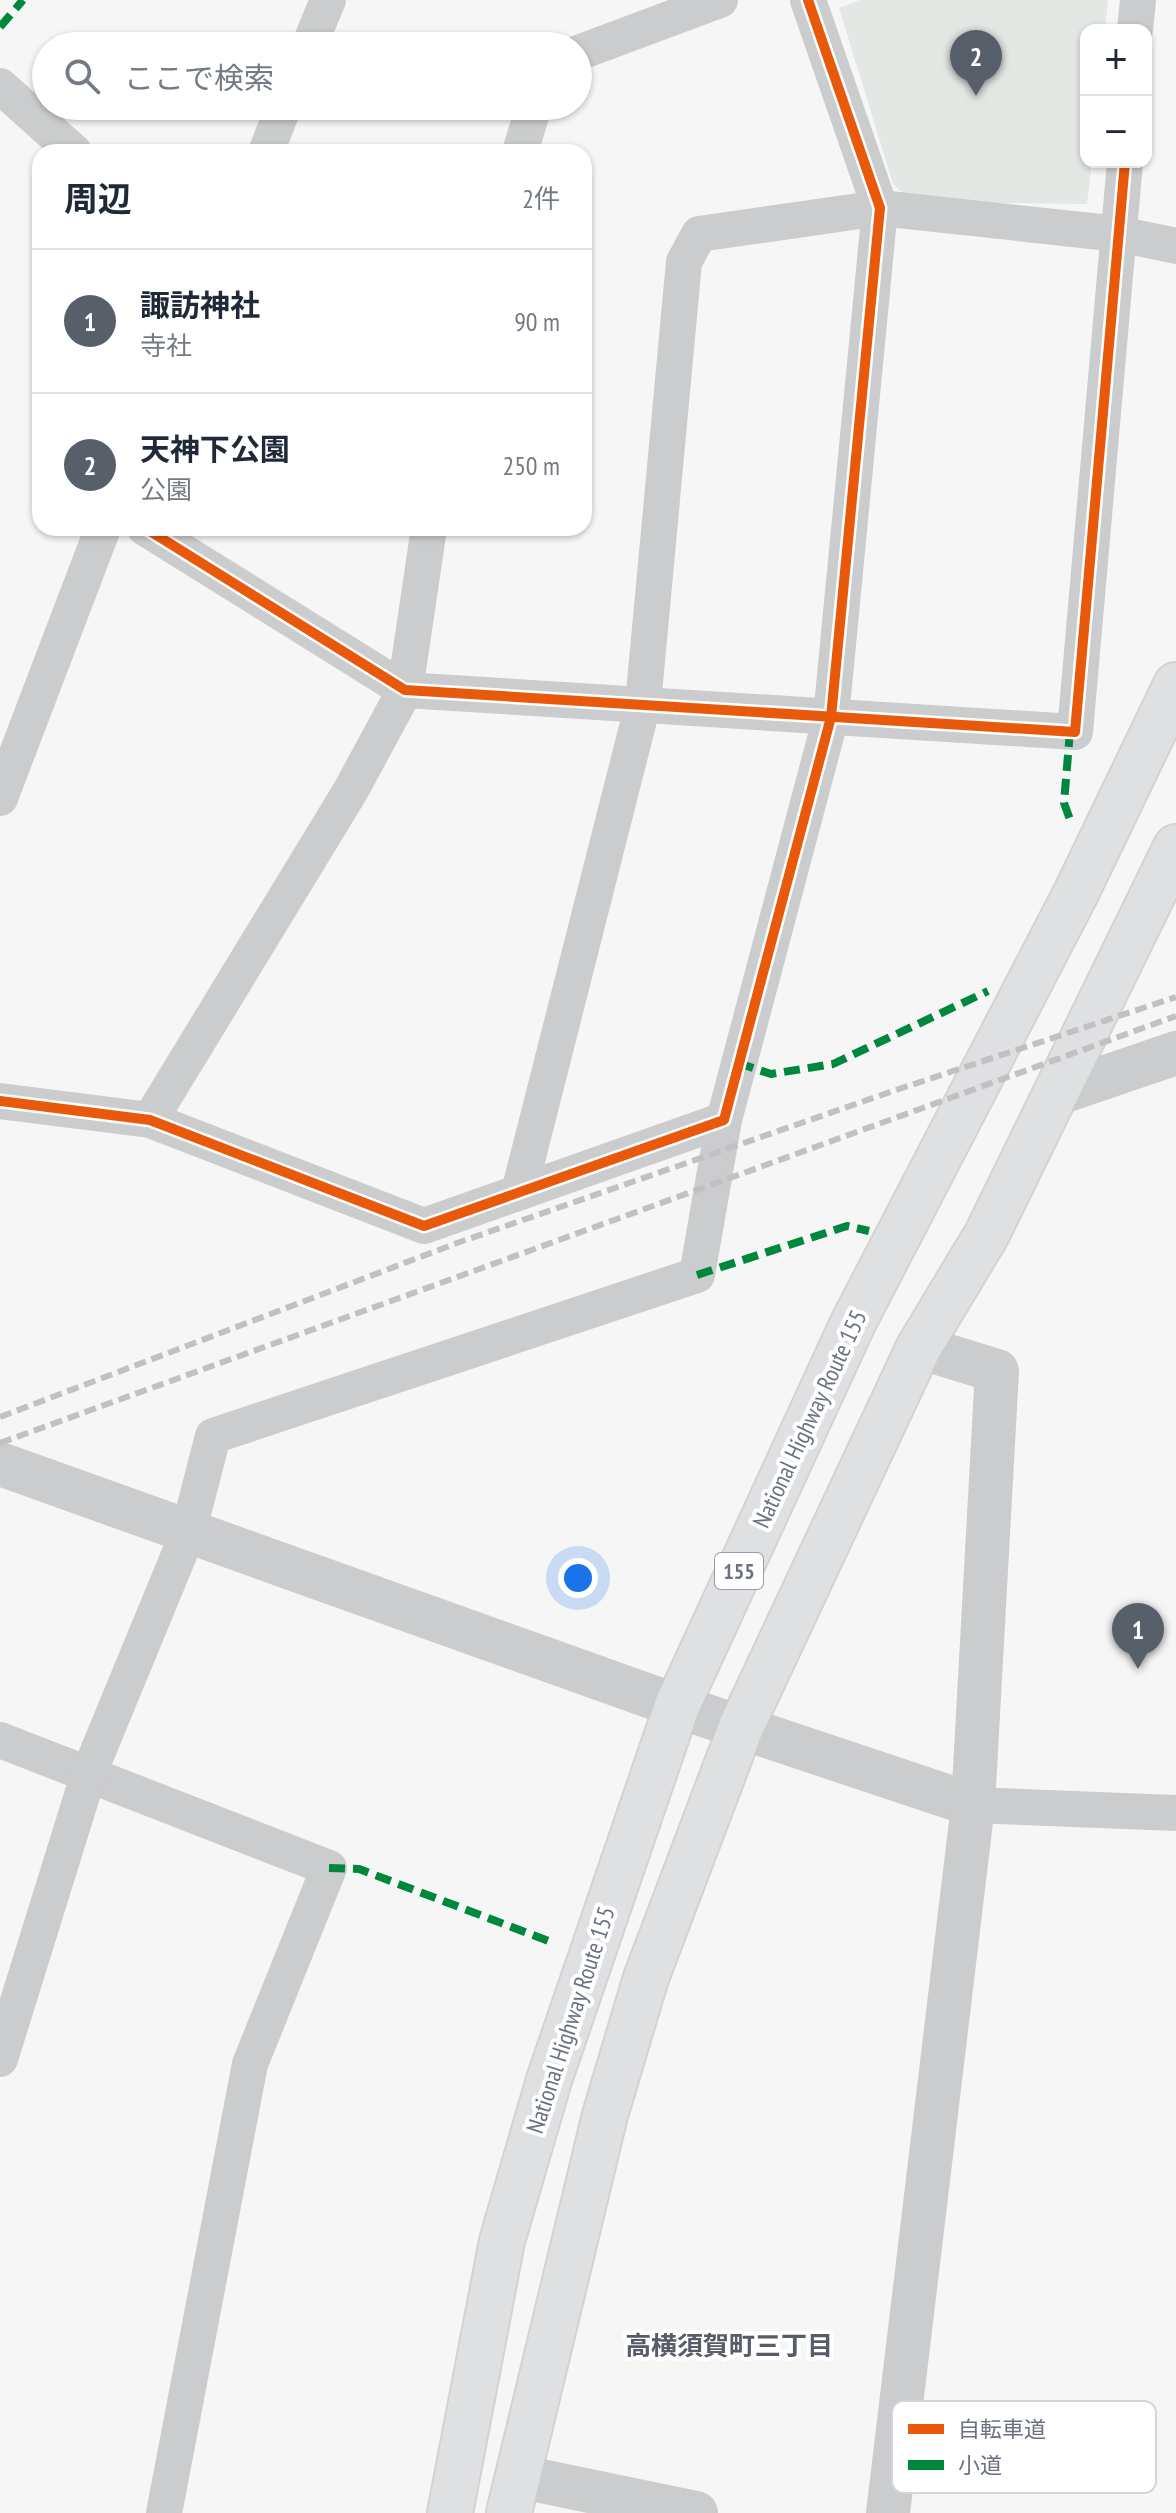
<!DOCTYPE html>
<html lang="ja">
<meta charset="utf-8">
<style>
body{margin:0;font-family:"PT Sans Narrow","Noto Sans JP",sans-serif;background:#f6f6f7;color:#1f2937}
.controls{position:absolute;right:24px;top:24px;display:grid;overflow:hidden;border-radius:16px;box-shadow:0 2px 6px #0004}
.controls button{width:72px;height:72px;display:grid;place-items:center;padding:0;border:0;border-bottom:2px solid #e0e1e3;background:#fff;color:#1f2937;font:40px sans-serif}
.you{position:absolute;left:578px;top:1578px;width:28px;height:28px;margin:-20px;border:6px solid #fff;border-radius:50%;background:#1a73e8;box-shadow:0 0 0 12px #1a73e833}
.badge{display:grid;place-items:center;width:52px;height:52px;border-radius:50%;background:#575f6b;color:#fff;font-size:26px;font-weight:700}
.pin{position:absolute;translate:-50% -66px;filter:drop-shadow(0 2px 4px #0008)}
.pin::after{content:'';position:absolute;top:42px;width:28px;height:24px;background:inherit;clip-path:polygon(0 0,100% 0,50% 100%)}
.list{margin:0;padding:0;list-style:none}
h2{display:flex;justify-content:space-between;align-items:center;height:104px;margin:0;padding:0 32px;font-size:34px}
h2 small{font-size:26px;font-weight:400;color:#747a83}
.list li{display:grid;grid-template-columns:52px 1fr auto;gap:24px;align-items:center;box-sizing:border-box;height:144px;padding:0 32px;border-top:2px solid #e0e1e3}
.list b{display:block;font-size:30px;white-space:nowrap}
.list p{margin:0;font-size:26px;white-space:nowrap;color:#747a83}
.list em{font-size:26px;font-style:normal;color:#747a83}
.icon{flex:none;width:44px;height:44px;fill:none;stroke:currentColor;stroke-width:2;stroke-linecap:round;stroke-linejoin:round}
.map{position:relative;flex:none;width:1176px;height:2513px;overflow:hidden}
.search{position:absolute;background:#fff;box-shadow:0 2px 6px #0004;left:32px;top:32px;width:560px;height:88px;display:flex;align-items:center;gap:20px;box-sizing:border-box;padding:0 28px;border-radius:44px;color:#747a83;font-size:30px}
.panel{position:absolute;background:#fff;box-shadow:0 2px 6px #0004;left:32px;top:144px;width:560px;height:392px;border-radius:24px}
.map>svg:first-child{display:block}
</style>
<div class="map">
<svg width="1176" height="2513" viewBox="0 0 1176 2513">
<rect width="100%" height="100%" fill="#f6f6f6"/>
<!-- green -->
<polygon fill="#e4e8e4" points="860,0 1108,0 1105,30 1086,30 1086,162 1092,162 1087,204 912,202 893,184 839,8"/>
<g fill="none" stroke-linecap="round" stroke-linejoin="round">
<defs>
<g id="trunk">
<polyline points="450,2513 502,2241 549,2080 677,1706 853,1323 1076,893 1176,685"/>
<polyline points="509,2513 605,2115 646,1978 741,1727 919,1347 987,1234 1176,847"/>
</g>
</defs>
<!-- trunk casing -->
<use href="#trunk" stroke="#d3d3d4" stroke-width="48"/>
<!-- minor -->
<g stroke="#cbcccd" stroke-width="36">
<polyline points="1135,30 1138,0"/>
<polyline points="309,46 328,0"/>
<polyline points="578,53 720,0"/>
<polyline points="0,86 74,152"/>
<polyline points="266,152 284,106"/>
<polyline points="520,152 534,106"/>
<polyline points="145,528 405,690 1075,732 1125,162"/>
<polyline points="0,798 103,528"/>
<polyline points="0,1101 150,1120 424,1226 724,1120 831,717 880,208 808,0"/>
<polyline points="150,1120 351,790 405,690 429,528"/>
<polyline points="519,1192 643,704 684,262 699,234 880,208 1119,234 1176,246"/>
<polyline points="0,1740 329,1868 250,2064 164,2513"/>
<polyline points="973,1805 1176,1813"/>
<polyline points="0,2059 89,1773 188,1533 213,1436 697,1275 724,1120"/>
</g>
<!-- tertiary -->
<g stroke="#cbcccd" stroke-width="44">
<polyline points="1056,1094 1176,1053"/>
<polyline points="0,1464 677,1706 973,1805"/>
<polyline points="517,2476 696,2513"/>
<polyline points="888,2513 973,1805 997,1371 919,1347"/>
</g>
<!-- trunk -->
<use href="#trunk" stroke="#dfe0e1" stroke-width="44"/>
<!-- rail -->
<g stroke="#c1c1c3" stroke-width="6" stroke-dasharray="12 6" stroke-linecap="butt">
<polyline points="0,1417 457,1243 893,1091 1176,997"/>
<polyline points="0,1443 1176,1016"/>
</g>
<!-- quiet -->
<g stroke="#00873e" stroke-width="8" stroke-dasharray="16 8" stroke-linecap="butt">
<polyline points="0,27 23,0"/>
<polyline points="1070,731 1064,803 1072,825"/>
<polyline points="738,1063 771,1074 833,1064 988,991"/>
<polyline points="697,1275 847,1226 869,1231"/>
<polyline points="329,1868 359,1869 554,1943"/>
</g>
<defs>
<g id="cycleway">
<polyline points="145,528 405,690 1075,732 1125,162"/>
<polyline points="0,1101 150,1120 424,1226 724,1120 831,717 880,208 808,0"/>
</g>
</defs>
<!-- cycleway casing -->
<use href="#cycleway" stroke="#fff" stroke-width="15"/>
<!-- cycleway -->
<use href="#cycleway" stroke="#e8590c" stroke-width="10"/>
</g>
<g text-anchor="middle" stroke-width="8" stroke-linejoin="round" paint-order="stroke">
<!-- shield labels -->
<rect fill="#fff" stroke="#979ca8" stroke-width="2" x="715" y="1553" width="48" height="36" rx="6"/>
<g font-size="22" font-weight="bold" fill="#6a7282">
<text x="739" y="1579">155</text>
</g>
<!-- street labels -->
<g font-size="24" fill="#6a7282" stroke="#fff">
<text transform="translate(810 1419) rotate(-65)" y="8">National Highway Route 155</text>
<text transform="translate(571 2020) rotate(-72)" y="8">National Highway Route 155</text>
</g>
<!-- neighbourhood labels -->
<g font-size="26" font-weight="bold" fill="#575d68" stroke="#fff">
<text x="729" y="2355">高横須賀町三丁目</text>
</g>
</g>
<!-- legend -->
<rect x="892" y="2401" width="264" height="92" rx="12" fill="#fff" stroke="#d2d5da" stroke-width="2"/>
<rect x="908" y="2424" width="36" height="10" fill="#e8590c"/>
<rect x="908" y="2460" width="36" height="10" fill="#00873e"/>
<g font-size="22" fill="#6a7282">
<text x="958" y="2437">自転車道</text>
<text x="958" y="2473">小道</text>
</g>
</svg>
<div class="controls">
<button>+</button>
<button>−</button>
</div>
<div class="you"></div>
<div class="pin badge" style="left:1138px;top:1669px">1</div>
<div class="pin badge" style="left:976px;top:96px">2</div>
<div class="search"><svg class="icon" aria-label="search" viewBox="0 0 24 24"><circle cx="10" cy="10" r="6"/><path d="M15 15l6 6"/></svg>ここで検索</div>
<section class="panel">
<h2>周辺<small>2件</small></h2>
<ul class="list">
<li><span class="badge">1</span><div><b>諏訪神社</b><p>寺社</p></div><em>90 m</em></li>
<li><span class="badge">2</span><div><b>天神下公園</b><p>公園</p></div><em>250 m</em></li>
</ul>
</section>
</div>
